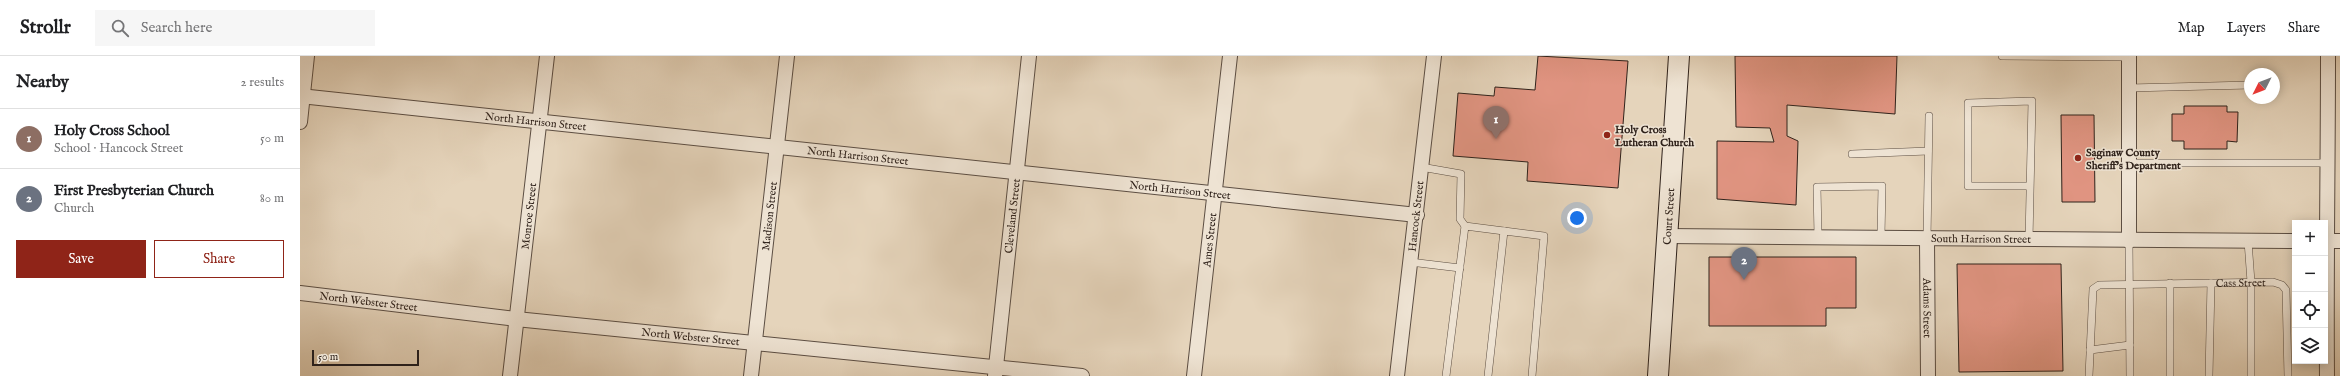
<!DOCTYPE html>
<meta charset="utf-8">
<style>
body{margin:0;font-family:"IM FELL English",serif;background:#f6f6f6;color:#202124}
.controls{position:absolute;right:12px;bottom:12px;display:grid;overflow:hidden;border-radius:0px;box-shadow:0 2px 10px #0003}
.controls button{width:36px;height:36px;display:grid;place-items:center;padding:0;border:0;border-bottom:1px solid #e0e0e0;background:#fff;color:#202124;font:20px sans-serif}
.compass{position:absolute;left:1944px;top:12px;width:36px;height:36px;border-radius:50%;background:#fff;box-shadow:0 2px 10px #0003;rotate:228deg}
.scale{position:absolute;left:12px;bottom:10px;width:107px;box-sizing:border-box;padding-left:4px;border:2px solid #2f221b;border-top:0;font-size:11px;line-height:14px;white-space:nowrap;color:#2f221b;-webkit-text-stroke:3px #eee3d3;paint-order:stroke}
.you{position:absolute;left:1277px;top:162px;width:14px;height:14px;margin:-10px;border:3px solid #fff;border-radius:50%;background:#1a73e8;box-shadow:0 0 0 6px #1a73e833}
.badge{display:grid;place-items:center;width:26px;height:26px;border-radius:50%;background:#8f2418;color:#fff;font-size:13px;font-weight:700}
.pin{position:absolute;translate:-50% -33px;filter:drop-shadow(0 1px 2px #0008)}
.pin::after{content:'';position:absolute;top:21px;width:14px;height:12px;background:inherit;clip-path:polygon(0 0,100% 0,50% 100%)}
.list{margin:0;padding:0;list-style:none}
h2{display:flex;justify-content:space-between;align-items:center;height:52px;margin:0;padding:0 16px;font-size:17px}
h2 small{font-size:13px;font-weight:400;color:#757577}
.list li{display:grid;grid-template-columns:26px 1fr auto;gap:12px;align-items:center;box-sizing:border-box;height:60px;padding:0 16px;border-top:1px solid #e0e0e0}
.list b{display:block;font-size:15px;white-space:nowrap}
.list p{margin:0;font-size:13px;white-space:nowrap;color:#757577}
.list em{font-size:13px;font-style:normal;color:#757577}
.actions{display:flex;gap:8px;padding:12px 16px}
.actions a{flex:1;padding:9px 0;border:1px solid #8f2418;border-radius:0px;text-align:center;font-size:14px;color:#8f2418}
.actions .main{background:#8f2418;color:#fff}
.icon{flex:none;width:22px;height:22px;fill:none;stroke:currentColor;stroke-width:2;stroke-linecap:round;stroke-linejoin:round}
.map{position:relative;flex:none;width:2040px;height:320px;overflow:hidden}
header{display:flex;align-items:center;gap:24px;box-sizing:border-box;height:56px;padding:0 20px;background:#fff;border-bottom:1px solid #e0e0e0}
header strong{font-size:19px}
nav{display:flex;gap:22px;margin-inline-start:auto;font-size:14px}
.search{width:280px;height:36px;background:#f6f6f6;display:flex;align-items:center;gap:10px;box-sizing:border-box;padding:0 14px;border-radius:0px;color:#757577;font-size:15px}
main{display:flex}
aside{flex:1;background:#fff}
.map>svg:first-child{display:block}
</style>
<header>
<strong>Strollr</strong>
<div class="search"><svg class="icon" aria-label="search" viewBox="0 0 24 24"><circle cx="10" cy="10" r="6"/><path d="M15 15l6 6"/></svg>Search here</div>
<nav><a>Map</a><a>Layers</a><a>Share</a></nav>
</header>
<main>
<aside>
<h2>Nearby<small>2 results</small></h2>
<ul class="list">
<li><span class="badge" style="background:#8d6e63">1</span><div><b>Holy Cross School</b><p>School · Hancock Street</p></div><em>50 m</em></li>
<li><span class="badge" style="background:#6b7280">2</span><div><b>First Presbyterian Church</b><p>Church</p></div><em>80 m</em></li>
</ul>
<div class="actions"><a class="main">Save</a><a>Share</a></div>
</aside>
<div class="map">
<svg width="2040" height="320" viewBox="0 0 2040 320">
<rect width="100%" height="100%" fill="#e5d4bb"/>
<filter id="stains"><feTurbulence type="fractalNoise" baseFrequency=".005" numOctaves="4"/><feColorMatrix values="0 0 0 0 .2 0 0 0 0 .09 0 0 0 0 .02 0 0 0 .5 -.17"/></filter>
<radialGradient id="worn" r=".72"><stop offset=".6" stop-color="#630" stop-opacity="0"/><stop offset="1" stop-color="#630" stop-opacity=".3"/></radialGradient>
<!-- building -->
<g fill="#e09481" stroke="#2f221b">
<polygon points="1238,0 1328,5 1318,132 1227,125 1228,106 1153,100 1158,37 1194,40 1195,31 1235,34"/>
<polygon points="1435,0 1597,0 1595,58 1487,49 1487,80 1498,85 1496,149 1417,143 1417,85 1474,86 1470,72 1436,71"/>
<polygon points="1884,50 1927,50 1927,56 1938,56 1937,86 1927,85 1927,93 1884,93 1884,85 1872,85 1872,58 1884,58"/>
<polygon points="1761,59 1794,59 1795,146 1762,146"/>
<polygon points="1409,201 1556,201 1556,252 1526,252 1526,270 1409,270"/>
<polygon points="1657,208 1761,208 1763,315 1659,316"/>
</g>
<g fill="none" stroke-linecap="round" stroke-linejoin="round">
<defs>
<g id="lane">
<polyline points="1702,0 1829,1"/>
<polyline points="1829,32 1950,29"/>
<polyline points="1552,98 1628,95"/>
<polyline points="1828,107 2028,107"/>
<polyline points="1121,111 1161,118 1160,163 1165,170"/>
<polyline points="1518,180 1517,131 1582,130 1581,180"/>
<polyline points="1627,184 1629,60"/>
<polyline points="1729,184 1732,45 1668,47 1668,130 1730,130"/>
<polyline points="1829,185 1830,320"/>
<polyline points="1948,185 1951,226 1951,320"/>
<polyline points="1110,206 1160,212"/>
<polyline points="1870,227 1870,320"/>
<polyline points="1790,294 1830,289"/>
<polyline points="1146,320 1165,170 1204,175"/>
<polyline points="1188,320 1204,175 1244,180 1232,320"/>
<path id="s1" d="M1789,320L1793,233L1799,229L1973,226L1982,229L1986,234L1988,320"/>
<polyline points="1909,320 1911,227"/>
</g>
<g id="street">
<path id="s2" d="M0,40L1117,159"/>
<polyline points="0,66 7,0"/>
<path id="s3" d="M1367,180L1995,185"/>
<path id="s4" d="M1627,184L1628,320"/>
<polyline points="1829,185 1829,0"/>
<polyline points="2025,185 2040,185"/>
<path id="s5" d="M0,237L216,263L782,320"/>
<path id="s6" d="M210,320L247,0"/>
<path id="s7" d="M451,320L487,0"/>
<path id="s8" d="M695,320L729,0"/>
<path id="s9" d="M894,320L930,0"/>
<path id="s10" d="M1097,320L1134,0"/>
<path d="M2027,320C2026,213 2028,107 2028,0"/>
</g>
<g id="secondary">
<path id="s11" d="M1358,320L1379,0"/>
</g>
</defs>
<!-- lane casing -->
<use href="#lane" stroke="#5c4e43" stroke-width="8"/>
<!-- street casing -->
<use href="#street" stroke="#5c4e43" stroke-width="16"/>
<!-- secondary casing -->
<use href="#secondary" stroke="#2f221b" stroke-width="22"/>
<!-- lane -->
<use href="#lane" stroke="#eee3d3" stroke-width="7"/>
<!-- street -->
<use href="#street" stroke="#eee3d3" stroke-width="14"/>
<!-- secondary -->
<use href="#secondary" stroke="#eee3d3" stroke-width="20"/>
</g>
<!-- markers -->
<g fill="#8f2418" stroke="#eee3d3" stroke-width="1.5">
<circle cx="1307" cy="79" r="4"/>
<circle cx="1778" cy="102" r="4"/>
</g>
<g text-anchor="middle" stroke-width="3" stroke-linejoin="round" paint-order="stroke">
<!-- street labels -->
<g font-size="11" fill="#2f221b" stroke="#eee3d3">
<text dy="4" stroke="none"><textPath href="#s2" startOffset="237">North Harrison Street</textPath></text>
<text dy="4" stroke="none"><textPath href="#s2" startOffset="561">North Harrison Street</textPath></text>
<text dy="4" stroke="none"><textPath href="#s2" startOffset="885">North Harrison Street</textPath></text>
<text dy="4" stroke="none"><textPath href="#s6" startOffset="161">Monroe Street</textPath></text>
<text dy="4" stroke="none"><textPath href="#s7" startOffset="161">Madison Street</textPath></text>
<text dy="4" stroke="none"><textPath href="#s8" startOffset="161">Cleveland Street</textPath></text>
<text dy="4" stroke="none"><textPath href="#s10" startOffset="161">Hancock Street</textPath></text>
<text dy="4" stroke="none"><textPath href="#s11" startOffset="160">Court Street</textPath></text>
<text dy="4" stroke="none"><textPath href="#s9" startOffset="137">Ames Street</textPath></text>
<text dy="4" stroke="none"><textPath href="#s3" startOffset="314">South Harrison Street</textPath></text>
<text dy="4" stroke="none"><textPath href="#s1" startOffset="236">Cass Street</textPath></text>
<text dy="4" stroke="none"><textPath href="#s5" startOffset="69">North Webster Street</textPath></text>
<text dy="4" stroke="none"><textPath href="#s4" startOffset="68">Adams Street</textPath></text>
<text dy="4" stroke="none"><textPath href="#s5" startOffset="393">North Webster Street</textPath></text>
</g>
<!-- poi labels -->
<g font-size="11" font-weight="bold" fill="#2f221b" stroke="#eee3d3" text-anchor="start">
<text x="1315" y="77">Holy Cross<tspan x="1315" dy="13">Lutheran Church</tspan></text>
<text x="1786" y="100">Saginaw County<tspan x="1786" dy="13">Sheriff's Department</tspan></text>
</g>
</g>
<rect width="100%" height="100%" filter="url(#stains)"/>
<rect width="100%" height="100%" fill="url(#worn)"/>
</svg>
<div class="controls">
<button>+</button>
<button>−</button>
<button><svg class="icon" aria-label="locate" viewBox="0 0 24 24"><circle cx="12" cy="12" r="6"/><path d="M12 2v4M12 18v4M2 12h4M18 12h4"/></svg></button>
<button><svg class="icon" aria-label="layers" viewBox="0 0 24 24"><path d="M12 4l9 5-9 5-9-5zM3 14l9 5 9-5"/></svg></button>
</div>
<svg class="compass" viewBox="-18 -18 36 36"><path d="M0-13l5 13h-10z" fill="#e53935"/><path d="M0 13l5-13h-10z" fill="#757577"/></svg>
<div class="scale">50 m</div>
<div class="you"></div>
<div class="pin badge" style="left:1196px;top:83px;background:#8d6e63">1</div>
<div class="pin badge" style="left:1444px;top:224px;background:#6b7280">2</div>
</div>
</main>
